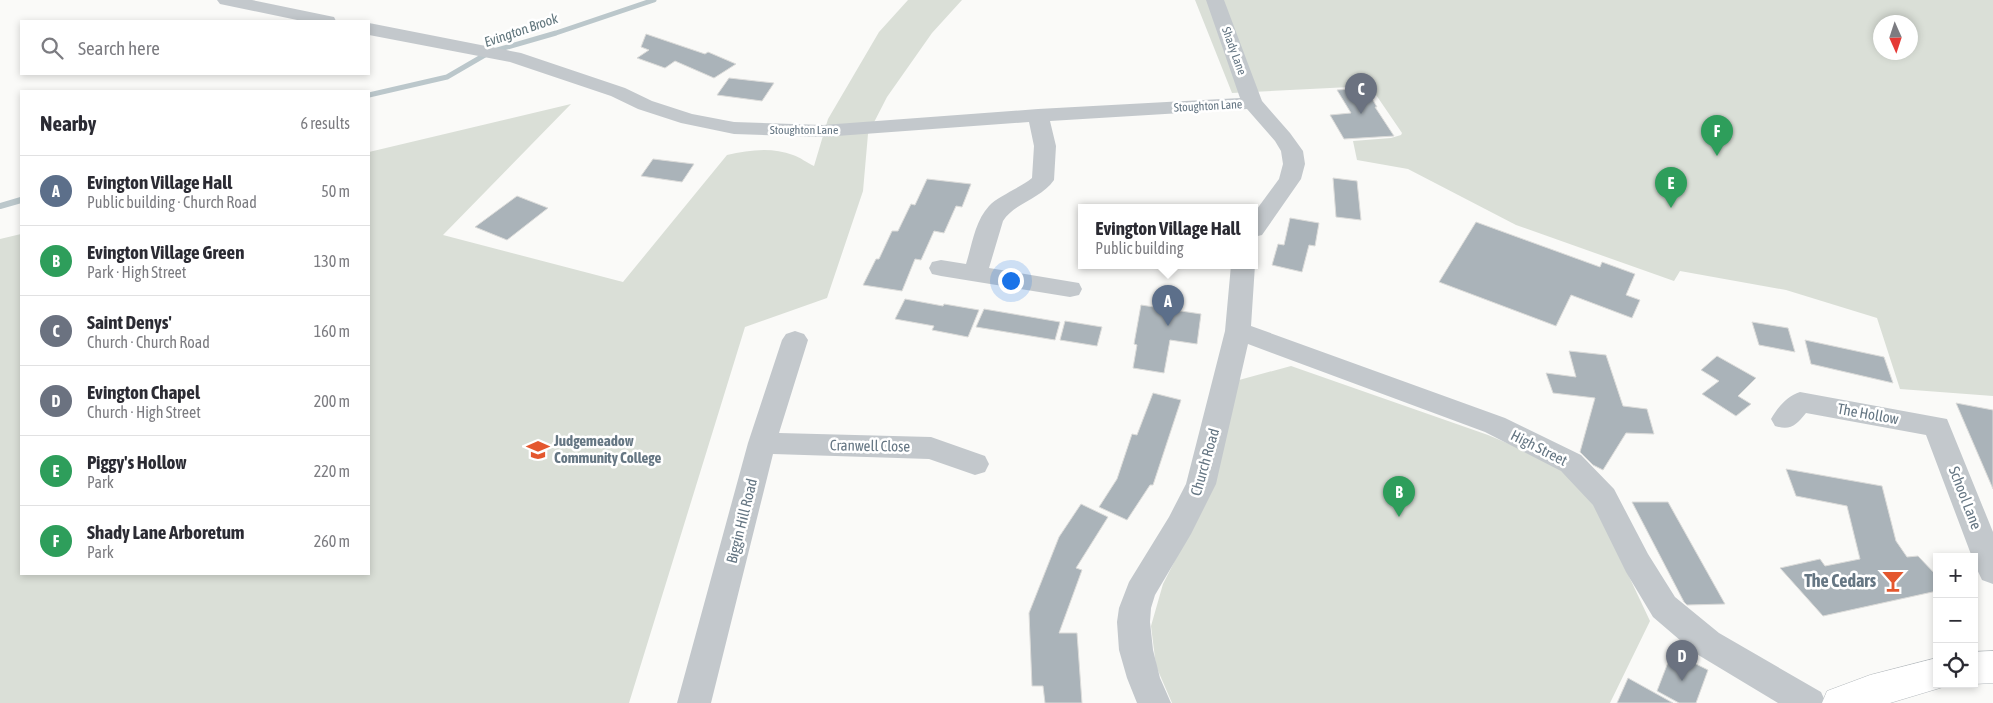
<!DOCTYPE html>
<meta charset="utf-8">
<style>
body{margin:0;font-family:"Asap Condensed",sans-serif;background:#f7f7f7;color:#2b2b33}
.controls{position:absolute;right:15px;bottom:15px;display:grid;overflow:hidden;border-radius:0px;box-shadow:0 2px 8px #0003}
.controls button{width:45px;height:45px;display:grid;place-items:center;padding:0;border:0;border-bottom:1px solid #e1e1e2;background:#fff;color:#2b2b33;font:25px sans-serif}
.compass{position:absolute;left:1873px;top:15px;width:45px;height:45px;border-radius:50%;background:#fff;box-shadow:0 2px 8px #0003;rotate:177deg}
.you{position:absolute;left:1010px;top:280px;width:18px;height:18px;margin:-12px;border:4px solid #fff;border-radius:50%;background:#1a73e8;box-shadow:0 0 0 8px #1a73e833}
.badge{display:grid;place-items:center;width:32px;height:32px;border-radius:50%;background:#0f766e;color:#fff;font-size:16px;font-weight:700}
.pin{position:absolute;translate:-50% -41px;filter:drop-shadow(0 1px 2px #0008)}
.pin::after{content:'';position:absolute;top:26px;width:18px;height:15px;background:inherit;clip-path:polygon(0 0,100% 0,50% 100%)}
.popup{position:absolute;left:1078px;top:204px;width:180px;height:65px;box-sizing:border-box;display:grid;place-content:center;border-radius:0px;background:#fff;filter:drop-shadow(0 1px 4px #0005);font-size:16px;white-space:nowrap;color:#7c7c81}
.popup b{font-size:19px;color:#2b2b33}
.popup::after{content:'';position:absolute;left:50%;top:100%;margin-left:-10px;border:10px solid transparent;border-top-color:#fff}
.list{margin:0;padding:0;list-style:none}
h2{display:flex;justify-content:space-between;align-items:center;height:65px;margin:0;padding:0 20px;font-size:21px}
h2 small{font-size:16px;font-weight:400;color:#7c7c81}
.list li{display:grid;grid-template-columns:32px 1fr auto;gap:15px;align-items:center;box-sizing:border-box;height:70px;padding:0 20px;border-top:1px solid #e1e1e2}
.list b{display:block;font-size:19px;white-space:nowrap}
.list p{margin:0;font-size:16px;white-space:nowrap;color:#7c7c81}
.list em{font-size:16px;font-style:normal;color:#7c7c81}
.icon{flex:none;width:28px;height:28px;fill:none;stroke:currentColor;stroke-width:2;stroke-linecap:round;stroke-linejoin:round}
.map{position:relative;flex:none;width:1993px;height:703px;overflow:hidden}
.search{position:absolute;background:#fff;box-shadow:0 2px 8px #0003;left:20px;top:20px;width:350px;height:55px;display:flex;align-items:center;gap:12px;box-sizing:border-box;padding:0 18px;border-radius:0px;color:#7c7c81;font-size:19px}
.panel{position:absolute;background:#fff;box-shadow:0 2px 8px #0003;left:20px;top:90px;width:350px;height:485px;border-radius:0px}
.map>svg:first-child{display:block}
</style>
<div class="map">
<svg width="1993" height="703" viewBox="0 0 1993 703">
<rect width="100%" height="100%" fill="#fafaf8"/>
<!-- green -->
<g fill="#dadfd7" fill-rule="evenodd">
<path d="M908,0H962L932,33L887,97L868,134L863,191L827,298L745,327L629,703H0V239L21,234V574H369V152L571,104L443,235L623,282L727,155C749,150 772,147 793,155C800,157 807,163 814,166L828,119L879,32Z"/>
<path d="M1195,0H1993V396L1900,389L1877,318L1786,290L1680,271L1674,281L1516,225L1408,169L1357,160L1353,141L1391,138L1401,135L1402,133L1370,86L1232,93ZM1880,22H1910V52H1880Z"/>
<polygon points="1291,366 1488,435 1550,461 1592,498 1650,621 1610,703 1172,703 1156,666 1151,626 1163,584 1188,535 1239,380"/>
</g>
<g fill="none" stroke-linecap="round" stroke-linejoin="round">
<!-- stream-far1 -->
<polyline stroke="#bbc7cb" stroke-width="5" points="369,95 447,77 490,52 556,33 654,0"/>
<!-- stream -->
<polyline stroke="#bbc7cb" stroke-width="6" points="0,206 21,200"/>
</g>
<!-- building -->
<g fill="#aab3b9" stroke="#dcdcda">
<polygon points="646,34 705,54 708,52 736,64 714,78 675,61 665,68 637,58 649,50 641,47"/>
<polygon points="729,78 774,83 762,101 717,95"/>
<polygon points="1366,88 1377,107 1375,107 1394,136 1344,139 1330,115 1351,113 1337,90"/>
<polygon points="653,159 694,164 682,182 641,176"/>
<polygon points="1333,178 1357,181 1361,220 1336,217"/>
<polygon points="927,179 971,184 962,207 956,206 944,233 934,231 921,260 915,259 902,291 863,285 876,259 879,259 892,231 898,231 911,204 915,205"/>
<polygon points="517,196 548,208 507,240 475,227"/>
<polygon points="1290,218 1319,223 1315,246 1309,245 1302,272 1272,265 1278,244 1284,245"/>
<polygon points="1476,222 1600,267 1602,262 1635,274 1626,295 1640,300 1632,318 1571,295 1556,326 1439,282"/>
<polygon points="905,299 943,306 944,304 979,310 968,337 932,330 934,326 895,319"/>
<polygon points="1141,305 1201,314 1197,344 1170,340 1164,373 1133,368 1137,345 1134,344"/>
<polygon points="984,309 1060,322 1055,340 976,327"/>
<polygon points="1065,321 1102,327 1097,346 1060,340"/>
<polygon points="1752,322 1788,328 1795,352 1759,345"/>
<polygon points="1805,340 1884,357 1893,383 1811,364"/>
<polygon points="1569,351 1606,355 1623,406 1647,409 1654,434 1626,433 1603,470 1593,465 1580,452 1595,398 1553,393 1546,373 1576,377"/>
<polygon points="1717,356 1756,378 1738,396 1751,404 1736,416 1702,394 1719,381 1701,370"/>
<polygon points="1153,393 1181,400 1153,485 1150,485 1127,520 1099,507 1117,479 1132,434 1137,435"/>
<polygon points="1956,403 1993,410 1993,489"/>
<polygon points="1786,469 1882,486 1896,541 1907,557 1918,556 1937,576 1937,591 1823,616 1780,568 1820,559 1825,566 1860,559 1847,506 1796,496"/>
<polygon points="1632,502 1668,502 1725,604 1687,605 1684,602"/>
<polygon points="1081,504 1108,517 1076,568 1082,570 1059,633 1077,633 1082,703 1045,703 1043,686 1032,686 1029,613 1059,537"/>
<polygon points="1672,652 1708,670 1696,703 1679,703 1657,691"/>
<polygon points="1628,678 1673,703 1617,703"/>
</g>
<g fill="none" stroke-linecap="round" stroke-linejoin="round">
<defs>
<g id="major">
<polygon points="1993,651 1993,683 1974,684 1974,652"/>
<polygon points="1937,658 1937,684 1950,685 1890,703 1822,703 1827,691 1870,675"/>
</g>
</defs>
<!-- major casing -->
<use href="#major" stroke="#b5babe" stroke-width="1"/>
<!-- minor -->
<g fill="#c3c8cc" fill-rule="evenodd">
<polygon points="217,0 252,0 334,17 336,21 302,21 220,4"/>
<path d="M1206,0H1224L1262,101L1290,133L1303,151L1305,164L1301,179L1262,235L1254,237V213L1279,179L1283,164L1281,151L1275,141L1247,109L1050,121L1056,146L1054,180C1041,199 1014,203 1003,221L989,268L1079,283L1082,289L1079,295L1070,297L941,276L932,274L929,268L932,262L941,260L966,264C972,245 975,221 989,206C998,196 1020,188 1032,178L1034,146L1029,122L823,137L734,134L681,123L638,109L611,96L510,62L369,35V23L521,53L625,88L652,101L692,114L734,122L823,125L1038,109L1240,98Z"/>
<polygon points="1254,264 1255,265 1251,326 1505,418 1581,455 1614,489 1648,554 1675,597 1719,633 1821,692 1826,703 1778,703 1695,653 1653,617 1626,572 1593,505 1561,471 1485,432 1248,344 1216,484 1191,534 1155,595 1151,608 1150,622 1153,650 1160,678 1171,703 1137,703 1127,678 1119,650 1117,622 1119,608 1129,582 1169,517 1186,484 1225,331 1231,265"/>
<polygon points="795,331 804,334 808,340 779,433 931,437 985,456 989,464 985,472 975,475 929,459 773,454 711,703 677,703 748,443 782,340 786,334"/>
<path d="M1800,392L1947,419L1993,532V584L1982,580L1974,563V557H1972L1926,435L1806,413C1796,425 1791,431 1775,426L1771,419C1778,407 1787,396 1800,392Z"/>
</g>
<!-- major -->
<use href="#major" fill="#fff" fill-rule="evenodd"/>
</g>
<!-- icons -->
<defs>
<symbol id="school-bare" viewBox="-9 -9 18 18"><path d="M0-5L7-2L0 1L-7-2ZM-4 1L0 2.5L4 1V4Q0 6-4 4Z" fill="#e4572e" stroke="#fff" stroke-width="2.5" paint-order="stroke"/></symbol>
<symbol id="bar-bare" viewBox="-9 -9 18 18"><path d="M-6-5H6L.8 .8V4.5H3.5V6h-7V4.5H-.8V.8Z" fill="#e4572e" stroke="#fff" stroke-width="2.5" paint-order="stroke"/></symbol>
</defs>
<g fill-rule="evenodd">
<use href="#school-bare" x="522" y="434" width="32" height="32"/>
<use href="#bar-bare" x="1877" y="565" width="32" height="32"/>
</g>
<g text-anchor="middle" stroke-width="5" stroke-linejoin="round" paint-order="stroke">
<!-- far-street labels -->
<g font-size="12" fill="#657683" stroke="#fff">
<text transform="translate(1234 51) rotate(70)" y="4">Shady Lane</text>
<text transform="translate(1208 106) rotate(-3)" y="4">Stoughton Lane</text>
<text x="804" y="134">Stoughton Lane</text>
</g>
<!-- far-water labels -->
<g font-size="14" font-style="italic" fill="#60757c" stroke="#fff">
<text transform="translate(521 30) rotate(-19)" y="5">Evington Brook</text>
</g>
<!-- street labels -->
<g font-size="15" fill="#657683" stroke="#fff">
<text transform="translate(1868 414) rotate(10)" y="5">The Hollow</text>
<text transform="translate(870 446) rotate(1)" y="5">Cranwell Close</text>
<text transform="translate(1539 448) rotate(27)" y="5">High Street</text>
<text transform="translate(1205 462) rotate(-74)" y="5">Church Road</text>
<text transform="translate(1965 498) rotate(69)" y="5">School Lane</text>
<text transform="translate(742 521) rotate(-76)" y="5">Biggin Hill Road</text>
</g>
<!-- poi labels -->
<g font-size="15" font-weight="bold" fill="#657683" stroke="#fff" text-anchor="start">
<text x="554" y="446">Judgemeadow<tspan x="554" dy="17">Community College</tspan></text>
</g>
<!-- near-poi labels -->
<g font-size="18" font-weight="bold" fill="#657683" stroke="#fff" text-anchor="end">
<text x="1876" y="587">The Cedars</text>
</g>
</g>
</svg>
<div class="controls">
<button>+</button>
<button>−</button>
<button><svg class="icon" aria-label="locate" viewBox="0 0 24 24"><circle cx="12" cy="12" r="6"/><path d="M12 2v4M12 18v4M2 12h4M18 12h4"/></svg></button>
</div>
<svg class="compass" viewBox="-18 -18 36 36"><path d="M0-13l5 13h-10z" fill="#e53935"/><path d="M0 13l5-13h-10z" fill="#7c7c81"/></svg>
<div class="you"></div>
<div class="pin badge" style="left:1168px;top:326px;background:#5c6f8a">A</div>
<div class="popup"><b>Evington Village Hall</b>Public building</div>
<div class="pin badge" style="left:1399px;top:517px;background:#2e9e5b">B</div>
<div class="pin badge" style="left:1361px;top:114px;background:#6b7280">C</div>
<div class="pin badge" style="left:1682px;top:681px;background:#6b7280">D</div>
<div class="pin badge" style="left:1671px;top:208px;background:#2e9e5b">E</div>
<div class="pin badge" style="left:1717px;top:156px;background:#2e9e5b">F</div>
<div class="search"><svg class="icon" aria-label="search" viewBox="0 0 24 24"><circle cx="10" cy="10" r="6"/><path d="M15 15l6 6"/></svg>Search here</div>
<section class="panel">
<h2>Nearby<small>6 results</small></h2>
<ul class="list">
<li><span class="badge" style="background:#5c6f8a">A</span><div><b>Evington Village Hall</b><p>Public building · Church Road</p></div><em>50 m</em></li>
<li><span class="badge" style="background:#2e9e5b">B</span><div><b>Evington Village Green</b><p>Park · High Street</p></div><em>130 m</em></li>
<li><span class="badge" style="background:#6b7280">C</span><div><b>Saint Denys'</b><p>Church · Church Road</p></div><em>160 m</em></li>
<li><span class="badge" style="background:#6b7280">D</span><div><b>Evington Chapel</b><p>Church · High Street</p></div><em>200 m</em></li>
<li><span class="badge" style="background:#2e9e5b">E</span><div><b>Piggy's Hollow</b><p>Park</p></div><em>220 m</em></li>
<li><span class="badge" style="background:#2e9e5b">F</span><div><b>Shady Lane Arboretum</b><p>Park</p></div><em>260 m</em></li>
</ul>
</section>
</div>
